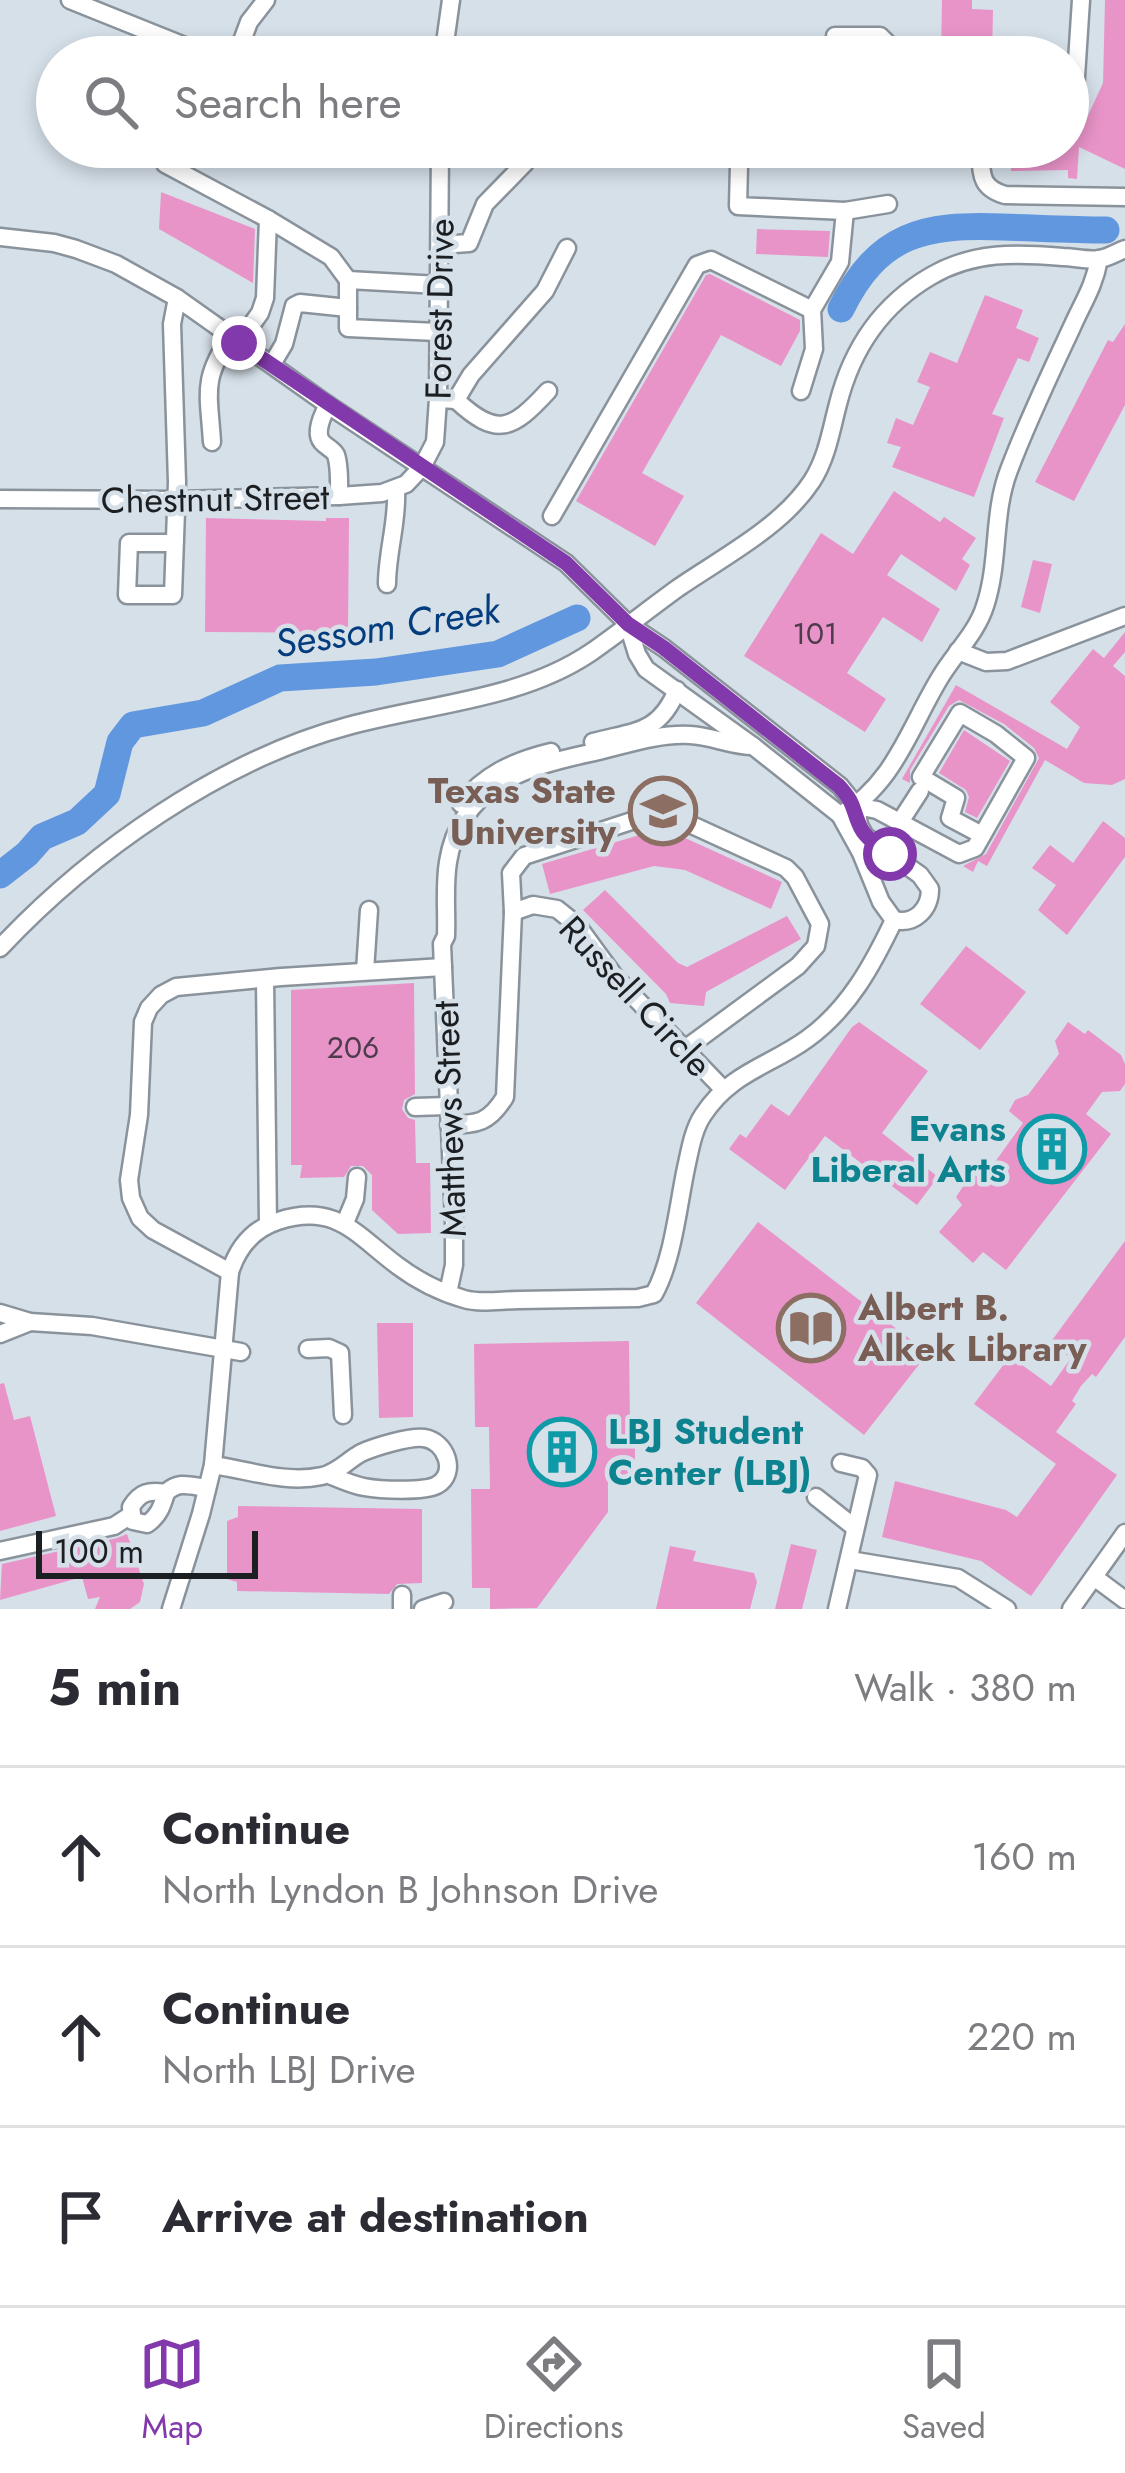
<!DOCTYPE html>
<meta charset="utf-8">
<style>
body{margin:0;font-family:Jost,sans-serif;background:#f2f2f3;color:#2b2b33}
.scale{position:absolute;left:36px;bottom:30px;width:222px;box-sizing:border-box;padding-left:12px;border:6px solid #1b1f22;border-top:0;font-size:33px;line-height:42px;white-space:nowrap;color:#1b1f22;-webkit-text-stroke:9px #d6e0e9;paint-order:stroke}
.stop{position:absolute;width:36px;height:36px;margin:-27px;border:9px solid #8239ab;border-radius:50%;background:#fff}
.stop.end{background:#8239ab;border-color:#fff;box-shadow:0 3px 12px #0008}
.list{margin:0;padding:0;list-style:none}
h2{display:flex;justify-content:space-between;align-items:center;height:156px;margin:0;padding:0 48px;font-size:51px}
h2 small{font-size:39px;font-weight:400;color:#7c7c81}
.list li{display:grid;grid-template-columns:78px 1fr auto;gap:36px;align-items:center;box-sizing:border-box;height:180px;padding:0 48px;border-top:3px solid #e1e1e2}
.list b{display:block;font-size:45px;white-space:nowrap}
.list p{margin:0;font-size:39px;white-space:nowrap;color:#7c7c81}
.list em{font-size:39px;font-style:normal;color:#7c7c81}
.icon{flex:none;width:66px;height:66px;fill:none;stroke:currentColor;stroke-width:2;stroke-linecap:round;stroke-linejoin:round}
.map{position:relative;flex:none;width:1125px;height:1609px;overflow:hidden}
.search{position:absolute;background:#fff;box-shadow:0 6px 18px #0003;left:36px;right:36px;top:36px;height:132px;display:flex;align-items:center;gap:30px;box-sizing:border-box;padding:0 42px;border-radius:66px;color:#7c7c81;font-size:45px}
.sheet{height:696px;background:#fff}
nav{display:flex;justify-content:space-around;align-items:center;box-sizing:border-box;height:168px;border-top:3px solid #e1e1e2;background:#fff;font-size:33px;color:#7c7c81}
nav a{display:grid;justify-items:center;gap:6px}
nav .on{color:#8239ab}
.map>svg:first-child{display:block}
</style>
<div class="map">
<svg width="1125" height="1609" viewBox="0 0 1125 1609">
<rect width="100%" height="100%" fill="#d6e0e9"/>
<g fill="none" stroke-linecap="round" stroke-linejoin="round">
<!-- river -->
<g stroke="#6197de" stroke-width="27">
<path d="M841,309C878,234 923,224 1002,227C1037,228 1071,230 1106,230"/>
<polyline points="0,875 27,854 42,837 77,822 107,794 120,742 133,725 203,713 280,678 376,672 498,654 577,618"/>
</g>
</g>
<!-- building -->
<g fill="#e994c9">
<polygon points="942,0 972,0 972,9 993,10 992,57 941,57"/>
<polygon points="1105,0 1125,0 1125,169 1079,147 1077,179 1068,178 1068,170 1011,171 1011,147 1068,147 1068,126 1079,126 1085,122 1103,83"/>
<polygon points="161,192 255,229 253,283 159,229"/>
<polygon points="757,229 830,231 828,257 756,254"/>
<polygon points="710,274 800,320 800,331 781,366 721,335 642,473 684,496 655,546 576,501 706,275"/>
<polygon points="985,295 1023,310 1016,328 1039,338 1029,362 1018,358 992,414 1004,418 974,497 892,467 901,447 887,443 896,418 913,425 930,387 917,382 930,352 957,363"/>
<polygon points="1125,324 1125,405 1074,501 1035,482 1108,340 1113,342"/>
<polygon points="894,491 940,522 944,517 976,538 962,559 970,565 956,591 901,554 887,575 940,609 922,642 883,617 847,673 886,699 865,732 744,656 821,533 853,554"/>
<polygon points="206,518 326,521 326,518 349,518 348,633 205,632"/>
<polygon points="1033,560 1052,564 1040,613 1021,607"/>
<polygon points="1125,632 1125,652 1113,666 1125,676 1125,779 1112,785 1084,783 1045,760 987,866 978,861 973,872 963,866 986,854 1039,758 1034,748 1004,724 959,700 949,706 910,770 910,783 902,779 956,685 1067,749 1080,727 1050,702 1093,649 1104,658"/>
<polygon points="964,730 1010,761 977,818 965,812 969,797 966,790 939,773"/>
<polygon points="1103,821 1125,838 1125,857 1067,935 1038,910 1056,885 1032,868 1050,845 1073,863"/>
<polygon points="663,828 782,882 771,909 685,870 654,866 550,894 542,864"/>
<polygon points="605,890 678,963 687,967 787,916 801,939 706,992 704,1006 670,1003 666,994 583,910"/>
<polygon points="966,946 1026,992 980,1050 920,1004"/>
<polygon points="414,983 415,1094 404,1100 402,1109 408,1118 415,1120 416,1163 430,1163 431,1233 398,1234 372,1210 372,1175 363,1166 351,1166 344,1177 300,1178 302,1165 291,1165 291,990"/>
<polygon points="859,1022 928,1071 882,1133 938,1177 917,1205 825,1136 785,1190 729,1149 740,1134 746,1138 771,1104 789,1116 852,1027"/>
<polygon points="1068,1022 1085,1034 1088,1030 1121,1055 1125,1064 1125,1084 1120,1091 1102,1092 1086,1114 1111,1134 1006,1270 983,1252 973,1263 939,1232 962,1205 956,1197 972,1173 982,1180 1023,1123 1009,1111 1015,1100 1028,1095 1059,1054 1055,1041"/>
<polygon points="758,1222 928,1353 864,1435 696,1303"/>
<polygon points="1125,1241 1125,1337 1096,1377 1092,1374 1081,1386 1072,1401 1076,1404 1056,1432 1117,1475 1031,1596 981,1561 882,1537 895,1481 1006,1510 1017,1517 1056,1464 974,1404 1010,1356 1051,1386 1071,1358 1050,1343"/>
<polygon points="377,1323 413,1323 413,1417 379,1418"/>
<polygon points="629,1341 630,1427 635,1427 635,1478 608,1479 608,1512 537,1608 490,1609 490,1588 472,1588 471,1489 490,1489 489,1427 475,1427 474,1344"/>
<polygon points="4,1383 14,1420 30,1416 56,1516 0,1531 0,1384"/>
<polygon points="238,1506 422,1509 422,1583 397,1584 389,1594 237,1591 237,1582 227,1579 227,1521 238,1517"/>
<polygon points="127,1534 144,1584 140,1602 130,1609 95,1609 100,1597 88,1599 82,1577 0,1600 2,1564 117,1538"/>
<polygon points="791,1544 817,1550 802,1609 775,1609"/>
<polygon points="670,1546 696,1551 693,1561 754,1573 757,1582 750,1609 656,1609"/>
</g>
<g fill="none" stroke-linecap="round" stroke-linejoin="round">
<defs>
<g id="minor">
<polyline points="70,0 212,57"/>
<polyline points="835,36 880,36 888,44 888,57"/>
<polyline points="236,57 249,22 266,0"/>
<polyline points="443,57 451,0"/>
<polyline points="1068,104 1075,92 1081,0"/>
<path d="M980,147C982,172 978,187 1005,195L1125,197"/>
<polyline points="165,164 268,219 331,257 348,280"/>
<polyline points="739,165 738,206 845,211 840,262 812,310 814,349 801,391"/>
<polyline points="845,211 888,204"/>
<path d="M0,237L54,243L76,249L116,264L177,298L328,405L566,563L628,624L664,648L840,786L856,806L859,825L865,836L920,875L930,889C930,909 915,925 894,920"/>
<polyline points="440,245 469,243 485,204 525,163"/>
<polyline points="437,332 348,328 348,280 439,285"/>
<polyline points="239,342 260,313 265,298 268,219"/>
<polyline points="272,364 284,344 294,306 300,303 348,308"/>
<polyline points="438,399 456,400 471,375 545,291 567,248"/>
<path d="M456,400C497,438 512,430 548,391"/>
<path d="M328,405C323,414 314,433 322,442C326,447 333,449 336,455C340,467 339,483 339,496"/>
<path d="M212,442C209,393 201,380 231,336"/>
<polyline points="0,499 177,500 339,496 382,493 406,484 422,467 435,442 438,399 440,147"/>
<polyline points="552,516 697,265 711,260 812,310"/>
<polyline points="175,543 129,543 127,595 173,595 177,482 172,324 177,298"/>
<path d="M387,584C387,552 398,521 396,489"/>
<polyline points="628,625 637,654 646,669 753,746 840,815 861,853 881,902 894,920"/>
<polyline points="958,651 986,662 1007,661 1125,616"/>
<path d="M593,742C634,731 659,734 677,690"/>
<path d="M461,804C485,774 514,761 551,752"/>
<polyline points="856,806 877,810 959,854 975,848 1026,758 996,734 960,713 921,777 956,798 950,818 982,835"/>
<path d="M840,815C895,784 910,726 941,676C955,653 977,632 985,606C1000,561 992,514 1009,470C1027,422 1050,374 1072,327C1083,302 1094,287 1099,259"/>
<polyline points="900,822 920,791"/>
<polyline points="513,912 533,905 557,909 577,925 615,977 724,1090"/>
<path d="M0,948C90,852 221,760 348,726C428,704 520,700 590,653C620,632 649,609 678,588C723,557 782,527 812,481C827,458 831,430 838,404C852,348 881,305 931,276C974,251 1016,253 1063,257C1074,257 1088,261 1099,259C1108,258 1117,252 1125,249"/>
<polyline points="365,971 369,910"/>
<polyline points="265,979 268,1224"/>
<polyline points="415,1107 447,1106"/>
<path d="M449,1125C478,1124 489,1123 505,1097L513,912L511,873L524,856L647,816L670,815L786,868L795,877L820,924L816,946L798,966L685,1049"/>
<polyline points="345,1223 355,1199 357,1177"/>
<polyline points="230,1272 153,1230 140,1218 131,1198 129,1180 139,1115 143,1022 149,1008 161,995 176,987 281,977 443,967"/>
<path d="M448,1293L454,1265V1222L442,944L446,936C447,912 444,886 448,862C460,786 525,767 590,753C622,746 657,733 690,735C712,736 731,746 753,746"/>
<polyline points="0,1313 30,1322 92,1326 241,1352"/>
<polyline points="0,1334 30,1322"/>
<polyline points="308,1349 329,1348 340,1353 343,1415"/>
<path d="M213,1465C249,1470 285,1484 322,1476C337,1473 348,1460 361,1453C374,1447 410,1436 424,1438C446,1441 458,1473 437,1485C424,1492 380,1490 364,1487C352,1485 340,1479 329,1475"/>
<path d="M166,1493C162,1506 159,1516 147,1524L133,1521L131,1507C140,1492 149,1490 166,1493C178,1480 191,1486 207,1488"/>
<polyline points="816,1497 854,1527"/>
<polyline points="0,1551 114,1526 131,1515"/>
<polyline points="850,1560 958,1578 1007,1609"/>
<polyline points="1094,1577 1125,1600"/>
<polyline points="402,1595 402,1609"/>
<path d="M171,1609L201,1514L213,1465L230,1272C238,1247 253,1229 278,1221C336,1202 356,1235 398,1266C418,1281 440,1292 464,1299C481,1304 501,1300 519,1300C559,1299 599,1299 638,1298L654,1294C673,1260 678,1206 686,1168C690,1150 693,1130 703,1115C731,1072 770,1066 807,1039C849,1009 873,964 894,920"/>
<polyline points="423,1609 444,1602"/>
<polyline points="837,1609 868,1475 862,1468 841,1463"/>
<polyline points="1071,1609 1125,1533"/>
</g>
</defs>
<!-- minor casing -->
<use href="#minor" stroke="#8a939b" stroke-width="21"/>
<!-- minor -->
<use href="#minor" stroke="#fff" stroke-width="16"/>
</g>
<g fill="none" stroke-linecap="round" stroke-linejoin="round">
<!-- route -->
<path stroke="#8239ab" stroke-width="15" d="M239,343L566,563L628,624L664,648L839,786C855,804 851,805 859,824C864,838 879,846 890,854"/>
</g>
<!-- icons -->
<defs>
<symbol id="university-ring" viewBox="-11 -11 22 22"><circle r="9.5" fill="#d6e0e9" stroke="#8d6e63" stroke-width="1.5"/><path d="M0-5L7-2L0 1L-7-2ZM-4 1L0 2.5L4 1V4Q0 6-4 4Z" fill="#8d6e63"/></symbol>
<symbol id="building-ring" viewBox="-11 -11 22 22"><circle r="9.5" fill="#d6e0e9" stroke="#0f9aa8" stroke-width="1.5"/><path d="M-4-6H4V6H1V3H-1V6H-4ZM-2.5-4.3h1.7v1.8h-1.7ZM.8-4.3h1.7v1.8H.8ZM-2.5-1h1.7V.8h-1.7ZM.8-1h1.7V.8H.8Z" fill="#0f9aa8"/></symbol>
<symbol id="library-ring" viewBox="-11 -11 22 22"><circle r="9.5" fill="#d6e0e9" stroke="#8d6e63" stroke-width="1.5"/><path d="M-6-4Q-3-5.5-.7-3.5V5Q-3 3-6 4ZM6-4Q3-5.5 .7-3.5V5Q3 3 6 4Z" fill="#8d6e63"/></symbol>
</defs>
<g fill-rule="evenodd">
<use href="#university-ring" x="625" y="773" width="76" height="76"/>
<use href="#building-ring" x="1014" y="1111" width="76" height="76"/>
<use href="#library-ring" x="773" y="1290" width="76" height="76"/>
<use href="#building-ring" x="524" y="1414" width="76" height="76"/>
</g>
<g text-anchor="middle" stroke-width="9" stroke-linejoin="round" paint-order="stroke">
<!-- number labels -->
<g font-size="30" fill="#4e3c4c">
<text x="815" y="644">101</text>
<text x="353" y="1058">206</text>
</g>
<!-- street labels -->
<g font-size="36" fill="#1b1f22" stroke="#d6e0e9">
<text transform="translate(439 309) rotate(-89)" y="13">Forest Drive</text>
<text transform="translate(215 498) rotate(-1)" y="13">Chestnut Street</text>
<text transform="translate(636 996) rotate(47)" y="13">Russell Circle</text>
<text transform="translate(449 1119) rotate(-92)" y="13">Matthews Street</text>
</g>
<!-- education labels -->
<g font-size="36" font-weight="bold" fill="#785e54" stroke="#d6e0e9" text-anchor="end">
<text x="616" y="803">Texas State<tspan x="616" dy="41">University</tspan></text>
<text x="858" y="1320" text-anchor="start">Albert B.<tspan x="858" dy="41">Alkek Library</tspan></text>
</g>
<!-- culture labels -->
<g font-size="36" font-weight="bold" fill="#0d838f" stroke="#d6e0e9" text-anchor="end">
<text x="1006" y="1141">Evans<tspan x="1006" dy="41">Liberal Arts</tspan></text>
<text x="608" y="1444" text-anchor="start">LBJ Student<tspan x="608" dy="41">Center (LBJ)</tspan></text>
</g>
<!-- water labels -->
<g font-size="39" font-style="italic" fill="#043d7d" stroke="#d6e0e9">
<text transform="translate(387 626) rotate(-9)" y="14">Sessom Creek</text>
</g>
</g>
</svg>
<div class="scale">100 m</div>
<div class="stop" style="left:890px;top:854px"></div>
<div class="stop end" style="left:239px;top:343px"></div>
<div class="search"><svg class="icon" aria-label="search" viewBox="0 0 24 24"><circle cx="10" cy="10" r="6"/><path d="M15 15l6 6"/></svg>Search here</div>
</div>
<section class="sheet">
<h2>5 min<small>Walk · 380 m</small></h2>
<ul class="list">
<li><svg class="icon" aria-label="ahead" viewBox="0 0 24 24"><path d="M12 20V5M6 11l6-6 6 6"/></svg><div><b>Continue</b><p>North Lyndon B Johnson Drive</p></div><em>160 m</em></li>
<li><svg class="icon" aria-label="ahead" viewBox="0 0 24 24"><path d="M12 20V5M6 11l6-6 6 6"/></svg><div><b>Continue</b><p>North LBJ Drive</p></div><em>220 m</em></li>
<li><svg class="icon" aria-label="arrive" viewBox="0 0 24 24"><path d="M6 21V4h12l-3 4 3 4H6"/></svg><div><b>Arrive at destination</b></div></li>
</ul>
</section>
<nav>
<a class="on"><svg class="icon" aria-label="map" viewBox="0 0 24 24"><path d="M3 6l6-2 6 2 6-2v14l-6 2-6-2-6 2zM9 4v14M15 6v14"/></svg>Map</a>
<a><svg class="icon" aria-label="directions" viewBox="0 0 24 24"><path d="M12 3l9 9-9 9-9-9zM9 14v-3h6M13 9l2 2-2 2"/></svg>Directions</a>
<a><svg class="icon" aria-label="saved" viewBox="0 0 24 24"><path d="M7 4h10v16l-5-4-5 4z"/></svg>Saved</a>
</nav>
